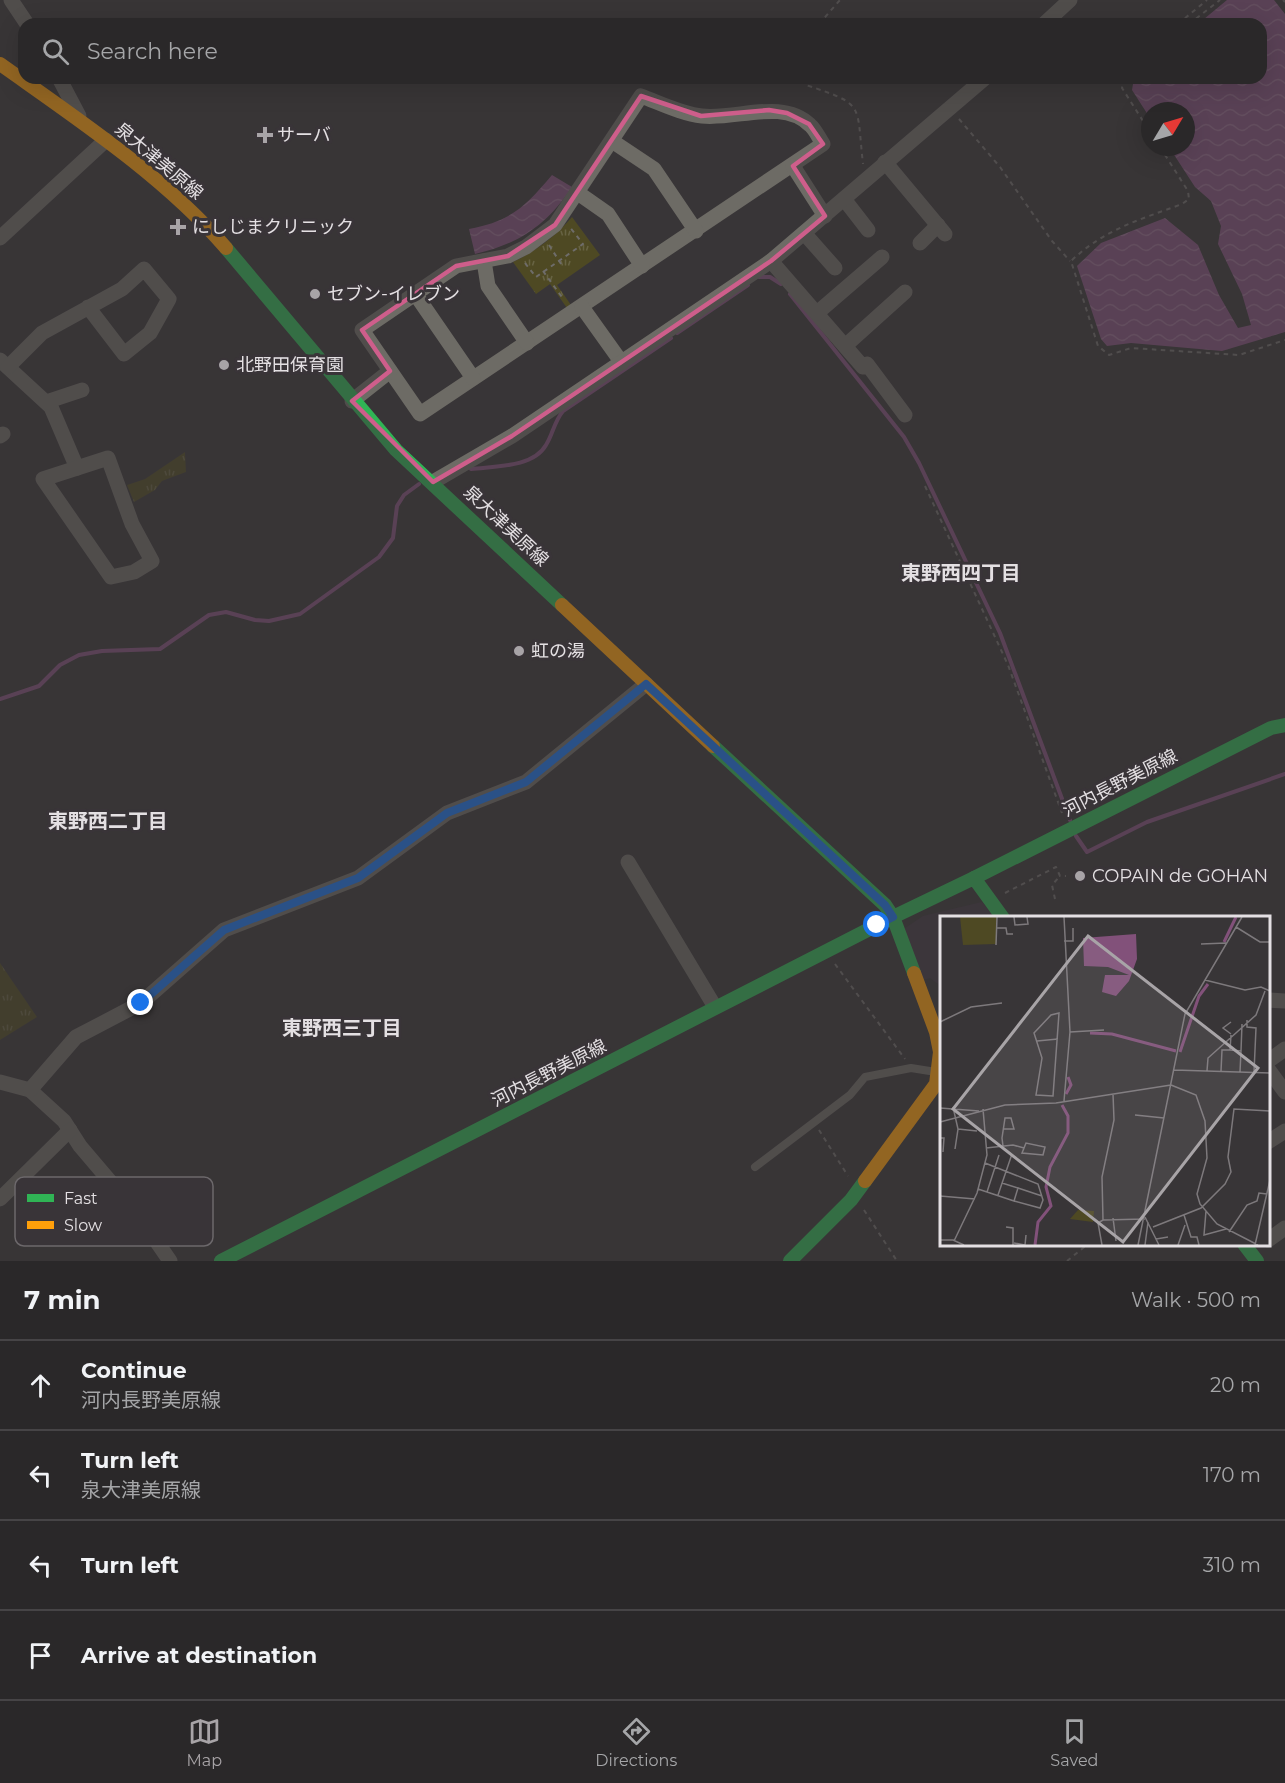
<!DOCTYPE html>
<meta charset="utf-8">
<style>
body{margin:0;font-family:Montserrat,"Noto Sans JP",sans-serif;background:#363435;color:#f1f3f6}
.compass{position:absolute;left:1141px;top:102px;width:54px;height:54px;border-radius:50%;background:#2a2829;box-shadow:0 6px 24px #0002;rotate:52deg}
.stop{position:absolute;width:18px;height:18px;margin:-14px;border:4px solid #1a73e8;border-radius:50%;background:#fff}
.stop.end{background:#1a73e8;border-color:#fff;box-shadow:0 2px 6px #0008}
.list{margin:0;padding:0;list-style:none}
h2{display:flex;justify-content:space-between;align-items:center;height:78px;margin:0;padding:0 24px;font-size:26px}
h2 small{font-size:20px;font-weight:400;color:#a5a6a8}
.list li{display:grid;grid-template-columns:39px 1fr auto;gap:18px;align-items:center;box-sizing:border-box;height:90px;padding:0 24px;border-top:2px solid #464446}
.list b{display:block;font-size:22px;white-space:nowrap}
.list p{margin:0;font-size:20px;white-space:nowrap;color:#a5a6a8}
.list em{font-size:20px;font-style:normal;color:#a5a6a8}
.icon{flex:none;width:33px;height:33px;fill:none;stroke:currentColor;stroke-width:2;stroke-linecap:round;stroke-linejoin:round}
.map{position:relative;flex:none;width:1285px;height:1261px;overflow:hidden}
.search{position:absolute;background:#2a2829;box-shadow:0 6px 24px #0002;left:18px;right:18px;top:18px;height:66px;display:flex;align-items:center;gap:15px;box-sizing:border-box;padding:0 21px;border-radius:18px;color:#a5a6a8;font-size:22px}
.sheet{height:438px;background:#2a2829}
nav{display:flex;justify-content:space-around;align-items:center;box-sizing:border-box;height:84px;border-top:2px solid #464446;background:#2a2829;font-size:16px;color:#a5a6a8}
nav a{display:grid;justify-items:center;gap:3px}
nav .on{color:#a8a4a7}
.map>svg:first-child{display:block}
</style>
<div class="map">
<svg width="1285" height="1261" viewBox="0 0 1285 1261">
<defs>
<pattern id="grass-tufts" width="24" height="20" patternUnits="userSpaceOnUse" patternTransform="scale(1.5)"><rect width="24" height="20" fill="#4e4923"/><path d="M3 7l-1-3M5 7V3M7 7l1-3M15 17l-1-3M17 17v-4M19 17l1-3" fill="none" stroke="#676343"/></pattern>
<pattern id="water-waves" width="16" height="10" patternUnits="userSpaceOnUse" patternTransform="scale(1.5)"><rect width="16" height="10" fill="#82517a"/><path d="M0 5q4-4 8 0t8 0" fill="none" stroke="#946a8d"/></pattern>
</defs>
<rect width="100%" height="100%" fill="#383537"/>
<!-- built -->
<polygon fill="#423841" points="982,902 994,917 942,918 941,986 930,978 923,980 904,929 923,916"/>
<!-- grass -->
<g fill="url(#grass-tufts)">
<path d="M572,217L600,255L557,285L571,305L567,308L550,284L536,294L513,262C536,251 556,236 572,217Z"/>
<polygon points="185,452 186,472 162,481 155,490 134,502 127,485 145,479"/>
<polygon points="0,963 37,1017 0,1040"/>
</g>
<!-- water -->
<g fill="url(#water-waves)">
<polygon points="1227,0 1274,0 1285,14 1285,332 1222,351 1131,343 1107,346 1101,339 1077,266 1101,243 1165,218 1198,245 1219,295 1238,328 1251,325 1242,294 1218,244 1221,226 1211,201 1195,187 1169,147 1186,147 1186,111 1150,111 1150,118 1132,90 1134,78 1261,78 1261,24 1198,24"/>
<path d="M552,175L572,187C547,225 519,244 475,254L469,229C511,221 525,207 552,175Z"/>
</g>
<g fill="none" stroke-linecap="round" stroke-linejoin="round">
<!-- stream -->
<g stroke="#82517a" stroke-width="4">
<polyline points="759,277 770,277 781,284"/>
<polyline points="790,294 904,437 919,463 1000,633 1070,820"/>
<polyline points="677,333 748,285"/>
<path d="M471,469C494,466 533,468 546,445C553,434 554,422 563,411L671,338"/>
<polyline points="0,699 39,686 60,665 79,655 102,651 160,649 209,615 226,612 255,620 269,621 300,614 379,557 393,538 397,506 404,495 419,484"/>
<polyline points="1076,836 1087,852 1147,822 1285,774"/>
</g>
<!-- path -->
<g stroke="#6e6c69" stroke-width="2" stroke-dasharray="4.5 4.5" stroke-linecap="butt">
<polyline points="1283,0 1285,2"/>
<polyline points="819,24 840,0"/>
<polyline points="1178,24 1207,0"/>
<polyline points="1189,24 1220,0"/>
<path d="M804,78L806,85C866,105 856,103 863,164"/>
<polyline points="1125,78 1122,88 1150,132"/>
<polyline points="959,119 1000,167 1052,241 1070,261"/>
<path d="M1160,147L1188,191L1189,199L1182,204C1139,220 1105,229 1071,261L1098,346L1109,355L1131,348L1239,355L1285,340"/>
<polyline points="549,245 563,267"/>
<polyline points="525,263 536,277 583,244 569,226"/>
<polyline points="543,271 564,300"/>
<polyline points="925,486 1008,665 1062,813"/>
<polyline points="1005,893 1056,867 1060,876 1066,876"/>
<polyline points="1055,899 1052,885 1060,876"/>
<polyline points="835,964 905,1059"/>
<polyline points="819,1130 848,1176"/>
<polyline points="864,1210 897,1261"/>
<polyline points="1067,1261 1088,1244"/>
</g>
<!-- lane -->
<polyline stroke="#6d6b65" stroke-width="8" points="755,1167 850,1095 865,1077 911,1068 936,1072"/>
<!-- street -->
<g stroke="#6d6b65" stroke-width="15">
<polyline points="11,0 27,24"/>
<polyline points="1044,24 1070,0"/>
<polyline points="59,78 79,116"/>
<path d="M641,96C660,103 682,114 702,116C737,120 782,98 810,125C815,129 819,138 823,144L420,414L362,330L456,266L508,256L526,247L555,225Z"/>
<polyline points="612,141 654,169 696,231"/>
<polyline points="885,162 945,234"/>
<polyline points="793,166 825,216"/>
<polyline points="578,193 608,214 642,266"/>
<polyline points="844,199 868,230"/>
<polyline points="804,233 835,268"/>
<polyline points="0,238 106,140"/>
<polyline points="920,243 938,225"/>
<polyline points="484,261 488,286 527,343"/>
<polyline points="771,261 863,367 867,364 905,415"/>
<polyline points="416,295 473,378"/>
<polyline points="582,307 622,363"/>
<polyline points="817,313 882,257"/>
<polyline points="845,346 905,292"/>
<polyline points="0,360 51,407 77,468"/>
<polyline points="8,367 42,333 122,289 144,269 169,299 150,333 124,354 88,307"/>
<polyline points="352,401 390,371"/>
<polyline points="46,402 82,390"/>
<polyline points="0,436 3,434"/>
<polygon points="108,458 132,524 152,561 134,572 111,577 43,479"/>
<polyline points="433,482 512,436 771,261 985,78"/>
<polyline points="628,862 715,1007"/>
<polyline points="1268,1000 1285,1001"/>
<polyline points="1268,1061 1285,1049"/>
<polyline points="1268,1069 1285,1092"/>
<polyline points="0,1082 30,1090 64,1121 80,1146 137,1213 170,1261"/>
<polyline points="30,1090 76,1037 141,1003 224,930 358,878 447,813 526,782 646,684"/>
<polyline points="1268,1142 1285,1131"/>
<polyline points="0,1199 70,1130"/>
<polyline points="1268,1240 1285,1228"/>
</g>
<!-- fast -->
<g stroke="#30b455" stroke-width="14">
<polyline points="226,248 396,450 562,605"/>
<polyline points="713,746 885,905 893,917 974,878 1003,918"/>
<polyline points="974,878 1271,728 1285,725"/>
<polyline points="1244,1244 1257,1261"/>
<polyline points="221,1261 893,917 914,973"/>
<polyline points="790,1261 851,1200 865,1181"/>
</g>
<!-- slow -->
<g stroke="#ff9f0a" stroke-width="14">
<path d="M0,64C76,118 165,177 226,248"/>
<polyline points="562,605 713,746"/>
<polyline points="865,1181 936,1084 940,1052 936,1032 914,973"/>
</g>
</g>
<g fill="none" stroke-linecap="round" stroke-linejoin="round">
<!-- route -->
<polyline stroke="#1a73e8" stroke-width="8" points="141,1003 224,930 358,878 447,813 526,782 646,684 885,905 893,917 877,925"/>
</g>
<!-- marked area -->
<path d="M0 0H1285V1261H0ZM641,96L701,116L769,110L787,113L809,124L823,144L793,166L825,216L771,261L512,436L433,482L352,401L390,371L362,330L456,266L508,256L555,225Z" fill="#383537" fill-opacity=".55" fill-rule="evenodd"/>
<path fill="none" stroke="#ce5e8b" stroke-width="4.5" stroke-linejoin="round" d="M641,96L701,116L769,110L787,113L809,124L823,144L793,166L825,216L771,261L512,436L433,482L352,401L390,371L362,330L456,266L508,256L555,225Z"/>
<!-- markers -->
<g fill="#a8a4a7" stroke="#393438" stroke-width="2">
<path d="M262 126h6v6h6v6h-6v6h-6v-6h-6v-6h6z"/>
<path d="M175 218h6v6h6v6h-6v6h-6v-6h-6v-6h6z"/>
<circle cx="315" cy="294" r="6"/>
<circle cx="224" cy="365" r="6"/>
<circle cx="519" cy="651" r="6"/>
<circle cx="1080" cy="876" r="6"/>
</g>
<g text-anchor="middle" stroke-width="6" stroke-linejoin="round" paint-order="stroke">
<!-- poi labels -->
<g font-size="18" fill="#e4e0e3" stroke="#393438" text-anchor="start">
<text x="277" y="141">サーバ</text>
<text x="192" y="233">にしじまクリニック</text>
<text x="327" y="300">セブン-イレブン</text>
<text x="236" y="371">北野田保育園</text>
<text x="531" y="657">虹の湯</text>
<text x="1092" y="882">COPAIN de GOHAN</text>
</g>
<!-- street labels -->
<g font-size="18" fill="#e4e0e3" stroke="#393438">
<text transform="translate(159 161) rotate(40)" y="6">泉大津美原線</text>
<text transform="translate(506 526) rotate(43)" y="6">泉大津美原線</text>
<text transform="translate(1120 783) rotate(-27)" y="6">河内長野美原線</text>
<text transform="translate(549 1073) rotate(-27)" y="6">河内長野美原線</text>
</g>
<!-- neighbourhood labels -->
<g font-size="20" font-weight="bold" fill="#e4e0e3" stroke="#393438">
<text x="961" y="580">東野西四丁目</text>
<text x="108" y="828">東野西二丁目</text>
<text x="342" y="1035">東野西三丁目</text>
</g>
</g>
<!-- overview -->
<g transform="translate(940 916)">
<rect width="330" height="330" fill="#383537"/>
<path d="M138,294L154,295L153,306L130,303Z" fill="#4e4923"/>
<path d="M20,1H57L56,28L23,29Z" fill="#4e4923"/>
<path d="M196,18L197,43L189,65L176,80L162,76L165,59H189L168,51L144,50L143,22Z" fill="#82517a"/>
<path fill="none" stroke="#82517a" stroke-width="3" d="M284,26L296,1M150,117L172,118L236,135M240,136L259,80L268,68M126,178L131,169L128,161M95,329L98,306L111,290L106,271L110,251L128,217V200L122,189"/>
<path fill="none" stroke="#7d797c" stroke-width="1.5" d="M74,1L75,9L88,8L87,1M124,1L130,116L124,185M296,11L320,26H330M57,12H66L67,18H73M124,25H133V12M261,28L286,27M56,29L57,1M265,64L305,74L321,71L330,75M119,97L113,180L96,179L102,142L94,117L111,99ZM307,104V111L316,112L314,156M0,106L31,91L62,87M291,106L283,112L291,118M130,116L164,114M97,125L118,123M290,134L301,135L300,156M301,135L302,108M234,154L330,157M267,155L268,142L316,99L325,75M281,155L282,134H290L291,119M231,169L256,179L265,205L267,242L257,278L260,288L277,308L318,329M13,191L18,213L15,233M0,192L39,195M195,199L224,202M0,206L65,189L116,187L231,169M18,213L37,215M0,222H4L3,236M63,230L62,222L65,202H71L74,213H64M46,232L73,229L84,232L82,237L103,239L105,231L86,227L84,232M45,247L98,268L103,284L100,292L74,285M78,272L102,280M38,273L74,285L78,272L62,267M47,276L59,239M58,279L72,238M0,280L35,283M266,295L264,319L286,313M244,299L251,321H257L259,329M205,301L216,323M173,302L176,325M163,304L162,261L174,204L173,178M66,311L73,312V329M213,311L261,292L285,268L291,256L288,241L294,193L330,195M289,316L307,289L317,285L319,277L327,278M0,324H13L24,329M14,325L37,277L47,239L43,193M74,327L85,329L86,319M162,329L158,307L163,304L205,303M198,329L245,98L302,1M205,329L208,306M219,329L216,323L228,321M238,329L245,309M315,329L330,264"/>
<path fill="#a8a4a7" fill-opacity="0.15" stroke="#a8a4a7" stroke-width="3" d="M148,20L318,152L183,326L13,193Z"/>
<rect width="330" height="330" fill="none" stroke="#e4e0e3" stroke-width="3"/>
</g>
<!-- legend -->
<rect x="15" y="1177" width="198" height="69" rx="9" fill="#393438" stroke="#6c686b" stroke-width="1.5"/>
<rect x="27" y="1194" width="27" height="8" fill="#30b455"/>
<rect x="27" y="1221" width="27" height="8" fill="#ff9f0a"/>
<g font-size="16" fill="#e4e0e3">
<text x="64" y="1204">Fast</text>
<text x="64" y="1231">Slow</text>
</g>
</svg>
<svg class="compass" viewBox="-18 -18 36 36"><path d="M0-13l5 13h-10z" fill="#e53935"/><path d="M0 13l5-13h-10z" fill="#a5a6a8"/></svg>
<div class="stop" style="left:877px;top:925px"></div>
<div class="stop end" style="left:141px;top:1003px"></div>
<div class="search"><svg class="icon" aria-label="search" viewBox="0 0 24 24"><circle cx="10" cy="10" r="6"/><path d="M15 15l6 6"/></svg>Search here</div>
</div>
<section class="sheet">
<h2>7 min<small>Walk · 500 m</small></h2>
<ul class="list">
<li><svg class="icon" aria-label="ahead" viewBox="0 0 24 24"><path d="M12 20V5M6 11l6-6 6 6"/></svg><div><b>Continue</b><p>河内長野美原線</p></div><em>20 m</em></li>
<li><svg class="icon" aria-label="left" viewBox="0 0 24 24"><path d="M17 20v-9H6M10 6l-5 5 5 5"/></svg><div><b>Turn left</b><p>泉大津美原線</p></div><em>170 m</em></li>
<li><svg class="icon" aria-label="left" viewBox="0 0 24 24"><path d="M17 20v-9H6M10 6l-5 5 5 5"/></svg><div><b>Turn left</b></div><em>310 m</em></li>
<li><svg class="icon" aria-label="arrive" viewBox="0 0 24 24"><path d="M6 21V4h12l-3 4 3 4H6"/></svg><div><b>Arrive at destination</b></div></li>
</ul>
</section>
<nav>
<a class="on"><svg class="icon" aria-label="map" viewBox="0 0 24 24"><path d="M3 6l6-2 6 2 6-2v14l-6 2-6-2-6 2zM9 4v14M15 6v14"/></svg>Map</a>
<a><svg class="icon" aria-label="directions" viewBox="0 0 24 24"><path d="M12 3l9 9-9 9-9-9zM9 14v-3h6M13 9l2 2-2 2"/></svg>Directions</a>
<a><svg class="icon" aria-label="saved" viewBox="0 0 24 24"><path d="M7 4h10v16l-5-4-5 4z"/></svg>Saved</a>
</nav>
